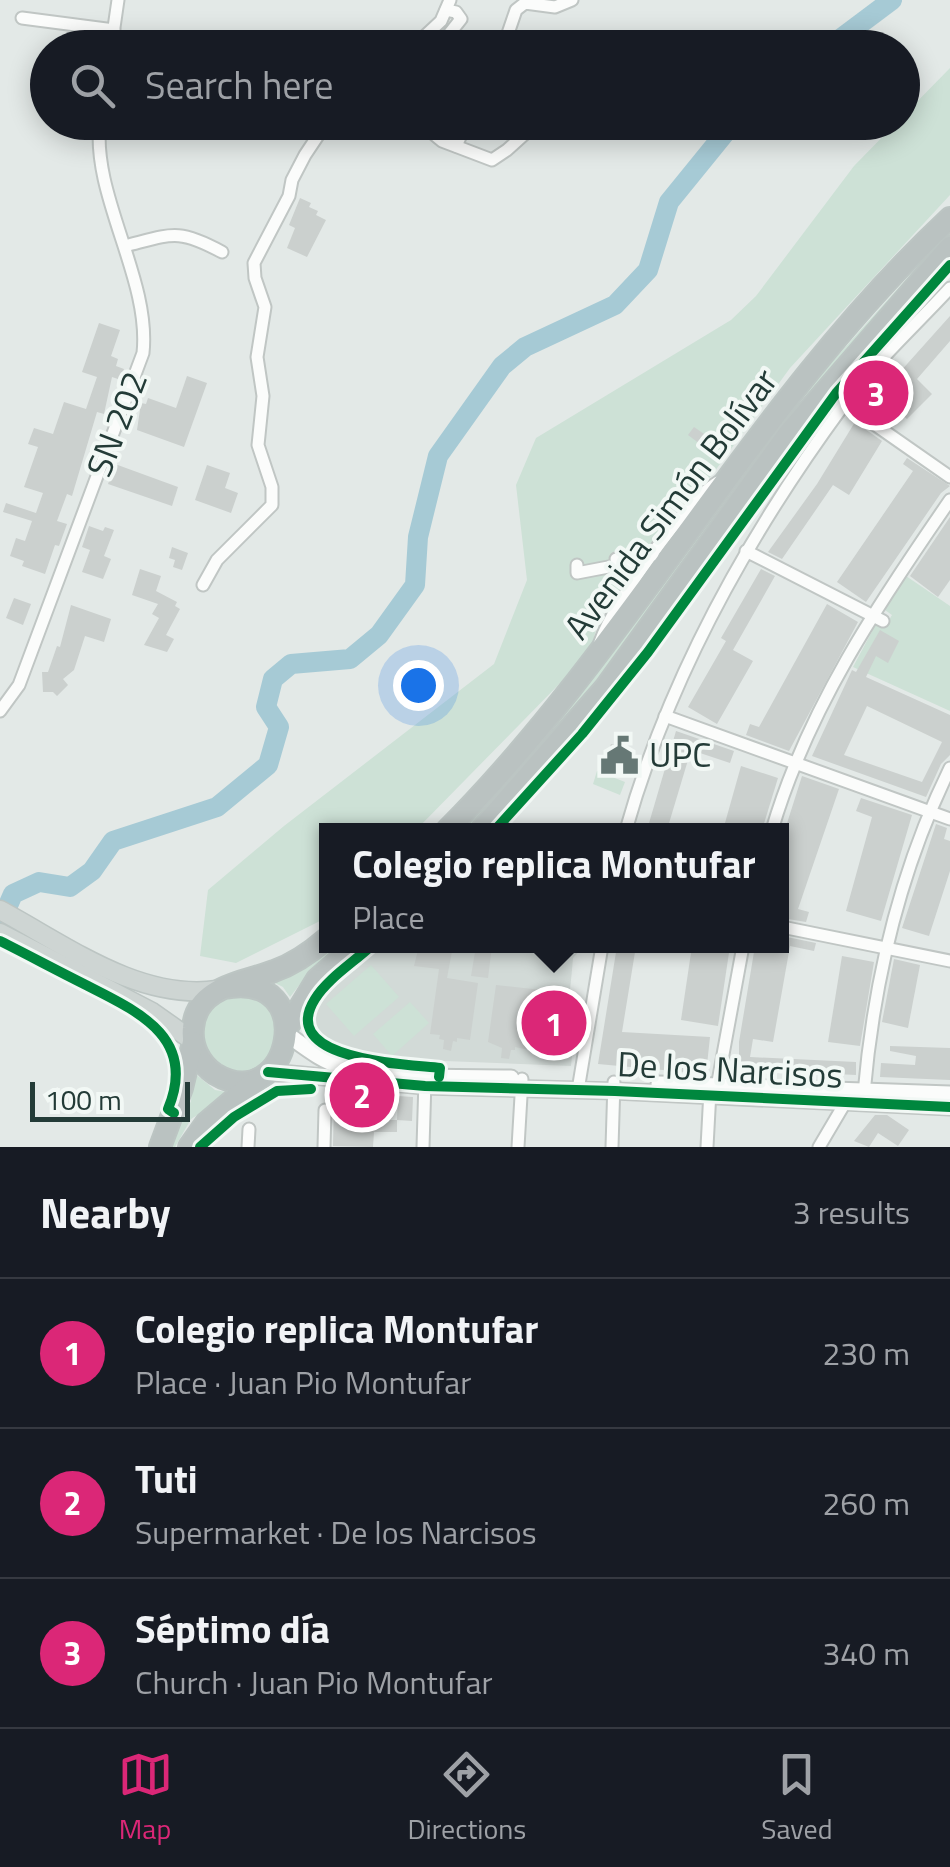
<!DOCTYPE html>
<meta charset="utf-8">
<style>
body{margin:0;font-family:"Titillium Web",sans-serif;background:#20242c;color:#f1f3f6}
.scale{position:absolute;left:30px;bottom:25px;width:160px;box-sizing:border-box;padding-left:10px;border:5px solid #233b37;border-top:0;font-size:28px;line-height:35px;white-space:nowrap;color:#233b37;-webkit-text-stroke:8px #f2f8f5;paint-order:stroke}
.you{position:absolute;left:418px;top:685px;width:35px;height:35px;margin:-25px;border:8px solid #fff;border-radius:50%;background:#1a73e8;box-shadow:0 0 0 15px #1a73e833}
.badge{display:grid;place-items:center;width:65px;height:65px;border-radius:50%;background:#db2777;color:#fff;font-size:32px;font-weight:700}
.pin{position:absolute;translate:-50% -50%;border:5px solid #fff;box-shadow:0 2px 10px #0006}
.popup{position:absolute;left:319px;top:823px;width:470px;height:130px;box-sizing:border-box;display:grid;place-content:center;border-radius:0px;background:#171b24;filter:drop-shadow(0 2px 8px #0005);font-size:32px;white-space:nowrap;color:#9ea1a6}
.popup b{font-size:38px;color:#f1f3f6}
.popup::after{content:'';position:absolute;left:50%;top:100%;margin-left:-20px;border:20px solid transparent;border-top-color:#171b24}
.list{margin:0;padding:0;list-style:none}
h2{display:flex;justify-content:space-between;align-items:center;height:130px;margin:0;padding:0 40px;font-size:42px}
h2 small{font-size:32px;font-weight:400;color:#9ea1a6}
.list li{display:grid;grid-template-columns:65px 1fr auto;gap:30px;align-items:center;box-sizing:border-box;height:150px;padding:0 40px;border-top:2px solid #363941}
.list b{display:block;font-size:38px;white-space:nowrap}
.list p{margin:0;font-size:32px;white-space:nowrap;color:#9ea1a6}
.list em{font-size:32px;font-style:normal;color:#9ea1a6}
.icon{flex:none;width:55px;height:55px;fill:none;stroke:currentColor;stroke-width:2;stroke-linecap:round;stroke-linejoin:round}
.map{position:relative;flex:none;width:950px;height:1147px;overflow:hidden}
.search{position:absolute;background:#171b24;box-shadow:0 5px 25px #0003;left:30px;right:30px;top:30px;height:110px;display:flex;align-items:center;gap:25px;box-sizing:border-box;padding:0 35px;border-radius:55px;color:#9ea1a6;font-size:38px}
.sheet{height:580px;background:#171b24}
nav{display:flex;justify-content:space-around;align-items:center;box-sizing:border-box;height:140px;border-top:2px solid #363941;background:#171b24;font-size:28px;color:#9ea1a6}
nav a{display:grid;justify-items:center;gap:5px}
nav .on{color:#db2777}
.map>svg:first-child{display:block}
</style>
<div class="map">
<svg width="950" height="1147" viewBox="0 0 950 1147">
<rect width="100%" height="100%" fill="#e3e9e7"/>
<!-- built -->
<polygon fill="#d2dad7" points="377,946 584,946 573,958 572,970 570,990 577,1005 571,1066 392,1059 328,1042 314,1026 314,1013 319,998"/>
<!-- green -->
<g fill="#cde1d6">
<polygon points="950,68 950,195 790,368 712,475 678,508 599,618 592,645 569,674 416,830 326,830 324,919 236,963 200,956 208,890 284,826 494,664 527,580 516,485 536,438 731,320 756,296 854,166 896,123 902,122 903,116"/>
<polygon points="950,230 950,239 560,731 471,830 463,830 538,748 824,371"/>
<polygon points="906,576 950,606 950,711 853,667 876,624 884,628 892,615 885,610"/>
<polygon points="597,771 625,782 620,795 593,784"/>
<polygon points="333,946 342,946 304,979 290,997 283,987 273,982"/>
<polygon points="371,965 399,997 354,1036 326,1004"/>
<polygon points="252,993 275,1010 279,1052 246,1077 206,1063 196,1023 211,1000"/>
<polygon points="410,1002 429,1023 392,1056 373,1034"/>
<polygon points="193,1072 215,1090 232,1093 191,1119 175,1147 170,1147 191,1101"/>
</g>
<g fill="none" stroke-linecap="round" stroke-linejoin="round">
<!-- river -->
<g stroke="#a6cad5" stroke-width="20">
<polyline points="828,48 892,0"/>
<polyline points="0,924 13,894 39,882 70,887 92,871 113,841 217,807 268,765 279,727 266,707 273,679 291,664 350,659 379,635 415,585 418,537 438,456 502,366 525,347 615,305 648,270 669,202 734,122"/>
</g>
</g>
<!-- building -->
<g fill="#cbd0ce" fill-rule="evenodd">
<polygon points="300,198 311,203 309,207 318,211 316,215 326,220 307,257 287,248 295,228 289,225"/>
<polygon points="950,316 950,341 917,379 932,394 907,419 893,406 887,412 874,401"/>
<polygon points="99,323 120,330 111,356 118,359 116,366 124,369 121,380 112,377 104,414 97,412 72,496 67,494 57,521 67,524 59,546 55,545 45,574 22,566 24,561 10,556 16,538 25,541 32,521 3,512 6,503 36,513 43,493 24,487 38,447 28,444 34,428 53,434 64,402 86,409 97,377 82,372"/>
<polygon points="187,376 207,383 184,447 137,430 141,403 146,404 148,398 176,408"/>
<polygon points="751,391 756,396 740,415 734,410"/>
<polygon points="855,422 882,441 849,495 833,485 782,559 768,552 817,484"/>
<polygon points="694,427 710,438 704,447 688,435"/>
<polygon points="907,458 950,486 941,493 866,602 837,582 913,471 903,464"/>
<polygon points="115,464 178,487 172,506 108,484"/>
<polygon points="207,465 230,473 225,488 238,493 231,513 195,500"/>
<polygon points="950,517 950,580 938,597 910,576"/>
<polygon points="89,526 103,531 105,527 114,530 104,556 111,559 103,579 82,572 90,550 82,547"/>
<polygon points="172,547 188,553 182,570 173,567 175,560 169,558"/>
<polygon points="140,569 161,576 156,591 177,602 175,606 180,609 166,635 174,639 167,652 144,645 159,618 152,614 158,604 132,595"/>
<polygon points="761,569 775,576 733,650 753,661 717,724 688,707 726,641 721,638"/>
<polygon points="14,598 31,604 23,625 6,618"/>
<polygon points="827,604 858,622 789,751 746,735 750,724 759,727"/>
<polygon points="71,605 111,619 104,642 85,636 74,670 63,679 68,685 57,696 53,692 43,692 42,672 48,672 57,646 60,647"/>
<path d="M880,630L899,641L888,663L876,656L866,677L950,715V755L941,764L926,797L812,756L852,670L856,672ZM867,706L942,742L922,782L844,755Z"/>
<polygon points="676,731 734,751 730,763 691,750 667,830 647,830"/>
<polygon points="611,744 630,750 626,765 606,759"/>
<polygon points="741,766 778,778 762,830 723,830"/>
<polygon points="802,776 839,789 798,909 809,912 806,922 782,918 782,839"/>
<polygon points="861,798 912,815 881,921 846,911 872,817 856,811"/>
<polygon points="936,824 947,828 944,839 950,841 950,871 929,936 902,928"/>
<polygon points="782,936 816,943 814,951 790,946 773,1042 753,1039 750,1057 856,1062 856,1075 739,1069 739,1042 755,946 782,946"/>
<polygon points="419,946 453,946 447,978 478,983 470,1040 457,1038 457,1042 453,1041 451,1051 443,1049 444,1040 439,1039 440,1035 430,1034 439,969 414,966"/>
<polygon points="476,946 492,946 488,978 471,976"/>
<polygon points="617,946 636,946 622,1032 710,1037 706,1074 598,1064"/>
<polygon points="692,946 730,946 718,1026 681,1020"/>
<polygon points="842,956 874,962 860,1046 828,1042"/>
<polygon points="894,959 920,965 908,1028 882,1022"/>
<polygon points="496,985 569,993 558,1056 515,1047 515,1050 511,1050 509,1059 501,1058 502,1048 488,1042"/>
<polygon points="890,1046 950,1048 950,1080 880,1077 881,1063 915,1065 916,1056 890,1051"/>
<polygon points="365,1094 381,1095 380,1120 397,1120 397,1132 374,1132 373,1147 333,1146 334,1099 364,1100"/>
<polygon points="398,1096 413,1097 412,1121 397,1120"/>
<polygon points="875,1115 887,1115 909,1130 898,1146 878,1133 869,1147 854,1141"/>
</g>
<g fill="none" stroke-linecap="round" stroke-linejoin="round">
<defs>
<g id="street">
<polyline points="22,18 114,30"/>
<polyline points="587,40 595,48"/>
<polyline points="111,48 118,0"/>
<polyline points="412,48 441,21 450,0"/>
<polyline points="438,48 461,19 456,12 446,10"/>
<polyline points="503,48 516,10 525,3 555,7 572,0"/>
<polyline points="419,122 442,141 492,160 507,150 538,122"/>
<polyline points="456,146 467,122"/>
<path d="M125,246C172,234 178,228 222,252"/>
<polyline points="844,403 950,477"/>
<polyline points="746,551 883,621"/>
<polyline points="616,559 653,555"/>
<polyline points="577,565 577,573 624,564 631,569 635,583"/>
<polyline points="203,585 217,560 272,505 272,487 258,445 263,396 257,357 265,307 255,278 254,263 289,196 292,180 305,155 327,122"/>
<path d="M600,642C614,602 683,504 718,482"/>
<path d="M0,711L19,685L143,353C151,279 91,195 100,122"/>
<polyline points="665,716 950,819"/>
<path d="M626,830C669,677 749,534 843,406C873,364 915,326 950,288"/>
<path d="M772,830C808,708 878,604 950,500"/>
<polyline points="782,927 950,961"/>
<polyline points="717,1087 743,946"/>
<polyline points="578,1090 602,946"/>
<path d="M864,1093C874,979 900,870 950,768"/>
<polyline points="248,1147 249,1129"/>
<polyline points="324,1147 325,1110"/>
<polyline points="423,1147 425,1080"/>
<polyline points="518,1147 522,1079"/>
<polyline points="612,1147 614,1082"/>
<polyline points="707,1147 710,1091"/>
<polyline points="819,1147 845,1103"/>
</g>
<g id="secondary">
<path d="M288,1035C305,1047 322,1061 341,1066C390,1080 460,1077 511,1078"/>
<polyline points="268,1072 425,1086 615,1091 950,1107"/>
<polyline points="659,1084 950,1094"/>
</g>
<g id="primary">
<path d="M0,910C67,946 139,1001 217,990"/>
<polyline points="0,933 152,1012 193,1041"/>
</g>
<g id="highway">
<path d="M447,830C634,642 755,400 950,218"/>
<polyline points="481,830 605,688 789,433 950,247"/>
<path d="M224,988C323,969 290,1119 215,1074C200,1064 191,1046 193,1028C196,986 243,983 274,971C294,964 311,952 326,939"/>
<polyline points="287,1028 317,979 355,946"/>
<polyline points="160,1147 182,1088 193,1042"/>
<polyline points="189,1147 206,1123 258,1079"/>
</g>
</defs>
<!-- street casing -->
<use href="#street" stroke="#c0c6c4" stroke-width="15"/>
<!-- secondary casing -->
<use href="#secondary" stroke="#c0c6c4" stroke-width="19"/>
<!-- primary casing -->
<use href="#primary" stroke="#bcc5c3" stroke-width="21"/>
<!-- highway casing -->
<use href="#highway" stroke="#bcc5c3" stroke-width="24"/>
<!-- street -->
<use href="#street" stroke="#fbfcfb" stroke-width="11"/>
<!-- secondary -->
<use href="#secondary" stroke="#fbfcfb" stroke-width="15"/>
<!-- primary -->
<use href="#primary" stroke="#ced5d3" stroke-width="18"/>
<!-- highway -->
<use href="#highway" stroke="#bac2c1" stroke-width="20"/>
<defs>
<g id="cycleway">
<polyline points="495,830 582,734 648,652 837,392 950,265"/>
<path d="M0,941C28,955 56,970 84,984C137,1011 198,1037 168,1109L174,1113"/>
<path d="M371,946C354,962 327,979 315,999C276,1061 408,1064 440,1068L439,1077"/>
<polyline points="268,1072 425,1086 615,1091 950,1107"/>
<polyline points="200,1147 234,1117 277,1091 311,1089"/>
</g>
</defs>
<!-- cycleway casing -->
<use href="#cycleway" stroke="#f2f8f5" stroke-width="16"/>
<!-- cycleway -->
<use href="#cycleway" stroke="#00873e" stroke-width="10"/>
</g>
<!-- icons -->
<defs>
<symbol id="civic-bare" viewBox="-9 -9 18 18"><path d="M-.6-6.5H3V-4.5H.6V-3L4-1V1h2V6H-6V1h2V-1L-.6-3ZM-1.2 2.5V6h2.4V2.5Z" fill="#667875" stroke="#f2f8f5" stroke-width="2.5" paint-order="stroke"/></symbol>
</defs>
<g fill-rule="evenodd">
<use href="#civic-bare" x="592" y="728" width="55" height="55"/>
</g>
<g text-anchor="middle" stroke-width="8" stroke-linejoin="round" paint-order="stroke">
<!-- street labels -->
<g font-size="35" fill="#233b37" stroke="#f2f8f5">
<text transform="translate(117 424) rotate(-69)" y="12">SN 202</text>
<text transform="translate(671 504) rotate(-53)" y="12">Avenida Simón Bolívar</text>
<text transform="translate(730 1070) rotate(3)" y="12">De los Narcisos</text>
</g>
<!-- poi labels -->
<g font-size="35" fill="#233b37" stroke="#f2f8f5" text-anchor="start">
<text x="649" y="767">UPC</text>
</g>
</g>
</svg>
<div class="scale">100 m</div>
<div class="you"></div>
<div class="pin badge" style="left:554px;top:1023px">1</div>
<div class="popup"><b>Colegio replica Montufar</b>Place</div>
<div class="pin badge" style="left:362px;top:1095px">2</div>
<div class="pin badge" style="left:876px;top:393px">3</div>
<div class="search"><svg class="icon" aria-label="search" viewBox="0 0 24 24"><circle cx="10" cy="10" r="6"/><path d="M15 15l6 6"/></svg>Search here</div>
</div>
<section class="sheet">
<h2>Nearby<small>3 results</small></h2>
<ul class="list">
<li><span class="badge">1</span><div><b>Colegio replica Montufar</b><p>Place · Juan Pio Montufar</p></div><em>230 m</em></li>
<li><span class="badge">2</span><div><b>Tuti</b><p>Supermarket · De los Narcisos</p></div><em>260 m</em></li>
<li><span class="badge">3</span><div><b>Séptimo día</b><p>Church · Juan Pio Montufar</p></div><em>340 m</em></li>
</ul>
</section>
<nav>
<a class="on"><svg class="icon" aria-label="map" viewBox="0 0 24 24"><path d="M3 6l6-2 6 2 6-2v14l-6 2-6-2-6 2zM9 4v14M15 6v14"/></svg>Map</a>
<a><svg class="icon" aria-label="directions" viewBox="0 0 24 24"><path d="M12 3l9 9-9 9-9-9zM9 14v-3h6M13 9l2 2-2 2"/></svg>Directions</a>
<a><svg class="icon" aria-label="saved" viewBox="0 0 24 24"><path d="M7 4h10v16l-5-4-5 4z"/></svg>Saved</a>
</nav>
